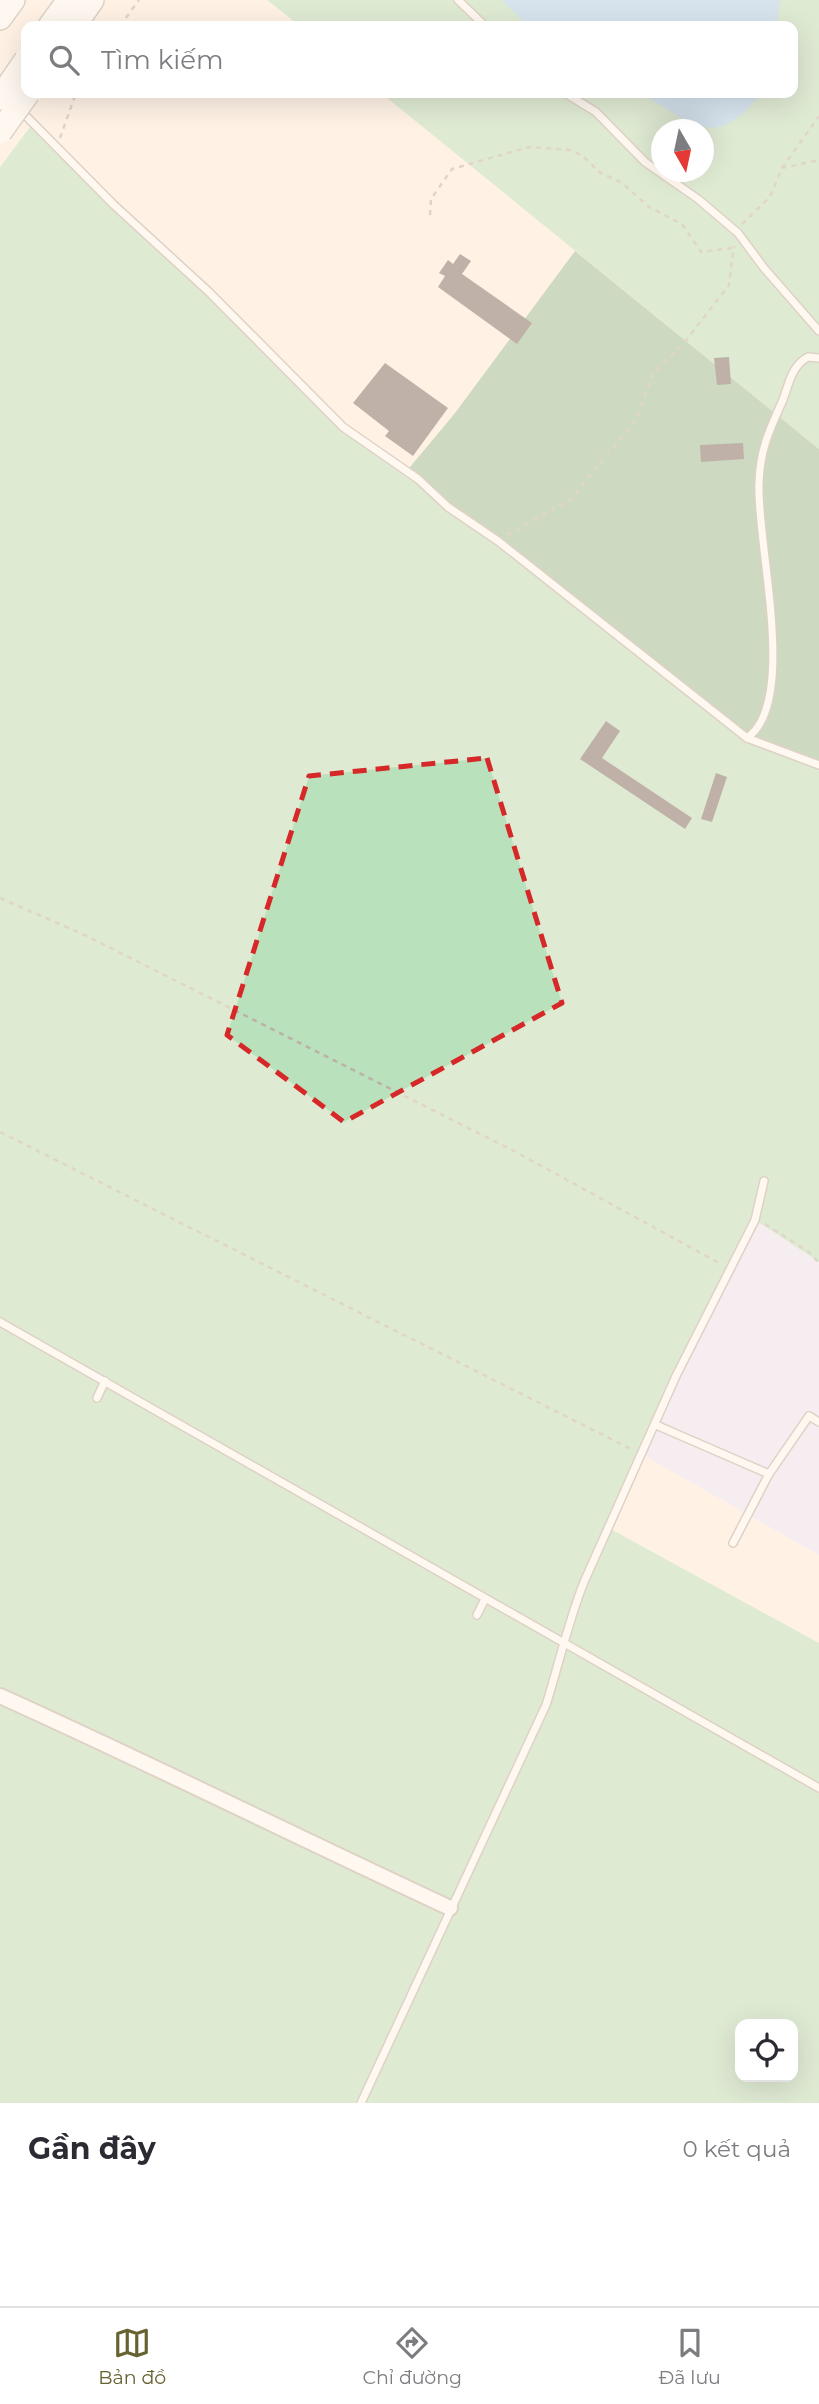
<!DOCTYPE html>
<html lang="vi">
<meta charset="utf-8">
<style>
body{margin:0;font-family:Montserrat,sans-serif;background:#f2f2f3;color:#2b2b33}
.controls{position:absolute;right:21px;bottom:21px;display:grid;overflow:hidden;border-radius:14px;box-shadow:0 7px 28px #0002}
.controls button{width:63px;height:63px;display:grid;place-items:center;padding:0;border:0;border-bottom:2px solid #e1e1e2;background:#fff;color:#2b2b33;font:35px sans-serif}
.compass{position:absolute;left:651px;top:119px;width:63px;height:63px;border-radius:50%;background:#fff;box-shadow:0 7px 28px #0002;rotate:171deg}
.list{margin:0;padding:0;list-style:none}
h2{display:flex;justify-content:space-between;align-items:center;height:91px;margin:0;padding:0 28px;font-size:30px}
h2 small{font-size:23px;font-weight:400;color:#7c7c81}
.icon{flex:none;width:38px;height:38px;fill:none;stroke:currentColor;stroke-width:2;stroke-linecap:round;stroke-linejoin:round}
.map{position:relative;flex:none;width:819px;height:2103px;overflow:hidden}
.search{position:absolute;background:#fff;box-shadow:0 7px 28px #0002;left:21px;right:21px;top:21px;height:77px;display:flex;align-items:center;gap:18px;box-sizing:border-box;padding:0 24px;border-radius:14px;color:#7c7c81;font-size:26px}
.sheet{height:203px;background:#fff}
nav{display:flex;justify-content:space-around;align-items:center;box-sizing:border-box;height:98px;border-top:2px solid #e1e1e2;background:#fff;font-size:19px;color:#7c7c81}
nav a{display:grid;justify-items:center;gap:4px}
nav .on{color:#676330}
.map>svg:first-child{display:block}
</style>
<div class="map">
<svg width="819" height="2103" viewBox="0 0 819 2103">
<rect width="100%" height="100%" fill="#fff2e5"/>
<!-- industrial -->
<polygon fill="#eae7fe" points="755,1220 819,1262 819,1555 643,1455"/>
<!-- green -->
<g fill="#b9e1bc" fill-rule="evenodd">
<path d="M267,0H819V449L381,93H793V26H300ZM662,130H704V172H662Z"/>
<path d="M33,123L343,427L498,541L747,738L819,769V1262L755,1220L607,1527L819,1643V2103H0V167ZM740,2024H793V2077H740Z"/>
</g>
<!-- forest -->
<polygon fill="#91bc95" points="575,251 819,449 819,769 747,738 498,541 405,473 455,413"/>
<!-- water -->
<g fill="#a6d2f9">
<polygon points="501,0 780,0 777,26 529,26"/>
<path d="M640,93H761C715,153 693,123 640,93Z"/>
</g>
<!-- building -->
<g fill="#72625e">
<polygon points="460,254 471,261 462,274 532,323 517,344 438,287 445,276 439,273 448,260 453,264"/>
<polygon points="729,357 731,384 717,385 714,358"/>
<polygon points="385,363 448,408 413,456 385,436 389,431 353,403"/>
<polygon points="743,443 744,459 701,462 700,445"/>
<polygon points="606,721 620,731 602,758 692,818 685,829 580,759"/>
<polygon points="716,773 727,777 712,822 701,819"/>
</g>
<g fill="none" stroke-linecap="round" stroke-linejoin="round">
<defs>
<g id="service">
<polyline points="458,0 485,26"/>
<polyline points="565,93 596,112 645,162 698,199 738,233 764,268 819,331"/>
<polyline points="21,111 114,205 209,292 343,427 418,479 448,507 498,541 747,738 819,765"/>
<path d="M747,738C799,702 756,542 759,483C760,450 769,431 782,402C789,385 791,366 808,357L819,358"/>
<polyline points="0,1322 819,1788"/>
<polyline points="97,1398 105,1381"/>
<polyline points="656,1425 769,1474"/>
<polyline points="733,1543 769,1474 809,1416 819,1422"/>
<polyline points="477,1615 485,1599"/>
<path d="M361,2103L546,1705C559,1664 568,1622 584,1582L676,1376L755,1220L764,1181"/>
</g>
<path id="minor" d="M0,1696C151,1764 299,1838 450,1908"/>
<g id="trunk">
<polyline points="0,18 13,0"/>
<polyline points="50,26 69,0"/>
<polyline points="74,26 92,0"/>
</g>
</defs>
<!-- service casing -->
<use href="#service" stroke="#b6aa9e" stroke-width="10"/>
<!-- minor casing -->
<use href="#minor" stroke="#b6aa9e" stroke-width="18"/>
<!-- trunk casing -->
<use href="#trunk" stroke="#b6aa9e" stroke-width="26"/>
<!-- path -->
<g stroke="#bbb1a7" stroke-width="2.5" stroke-dasharray="5 5" stroke-linecap="butt">
<polyline points="120,26 139,0"/>
<polyline points="60,138 76,93"/>
<polyline points="782,168 819,116"/>
<polyline points="430,215 431,199 452,169 529,147 571,150 583,156 599,172 622,183 649,207 682,224 701,252 733,248"/>
<polyline points="742,224 770,197 782,168 819,160"/>
<polyline points="507,535 571,499 636,420 653,373 684,343 729,285 734,246"/>
<polyline points="0,898 87,936 514,1151 721,1264"/>
<polyline points="0,1132 631,1449"/>
<polyline points="765,1224 809,1252 819,1263"/>
</g>
<!-- service -->
<use href="#service" stroke="#fff" stroke-width="7"/>
<!-- minor -->
<use href="#minor" stroke="#fff" stroke-width="14"/>
<!-- trunk -->
<use href="#trunk" stroke="#fff" stroke-width="23"/>
<defs>
<g id="trunk-bridge">
<polyline points="0,98 26,60"/>
<polyline points="0,132 28,93"/>
</g>
</defs>
<!-- trunk-bridge casing -->
<use href="#trunk-bridge" stroke="#b6aa9e" stroke-width="26" stroke-linecap="butt"/>
<!-- trunk-bridge -->
<use href="#trunk-bridge" stroke="#fff" stroke-width="23"/>
</g>
<!-- marked area -->
<path d="M0 0H819V2103H0ZM487,758L562,1003L344,1122L227,1035L309,776Z" fill="#fff2e5" fill-opacity=".55" fill-rule="evenodd"/>
<path fill="none" stroke="#d62828" stroke-width="5" stroke-dasharray="14 9" stroke-linejoin="round" d="M487,758L562,1003L344,1122L227,1035L309,776Z"/>
</svg>
<div class="controls">
<button><svg class="icon" aria-label="locate" viewBox="0 0 24 24"><circle cx="12" cy="12" r="6"/><path d="M12 2v4M12 18v4M2 12h4M18 12h4"/></svg></button>
</div>
<svg class="compass" viewBox="-18 -18 36 36"><path d="M0-13l5 13h-10z" fill="#e53935"/><path d="M0 13l5-13h-10z" fill="#7c7c81"/></svg>
<div class="search"><svg class="icon" aria-label="search" viewBox="0 0 24 24"><circle cx="10" cy="10" r="6"/><path d="M15 15l6 6"/></svg>Tìm kiếm</div>
</div>
<section class="sheet">
<h2>Gần đây<small>0 kết quả</small></h2>
<ul class="list">
</ul>
</section>
<nav>
<a class="on"><svg class="icon" aria-label="map" viewBox="0 0 24 24"><path d="M3 6l6-2 6 2 6-2v14l-6 2-6-2-6 2zM9 4v14M15 6v14"/></svg>Bản đồ</a>
<a><svg class="icon" aria-label="directions" viewBox="0 0 24 24"><path d="M12 3l9 9-9 9-9-9zM9 14v-3h6M13 9l2 2-2 2"/></svg>Chỉ đường</a>
<a><svg class="icon" aria-label="saved" viewBox="0 0 24 24"><path d="M7 4h10v16l-5-4-5 4z"/></svg>Đã lưu</a>
</nav>
